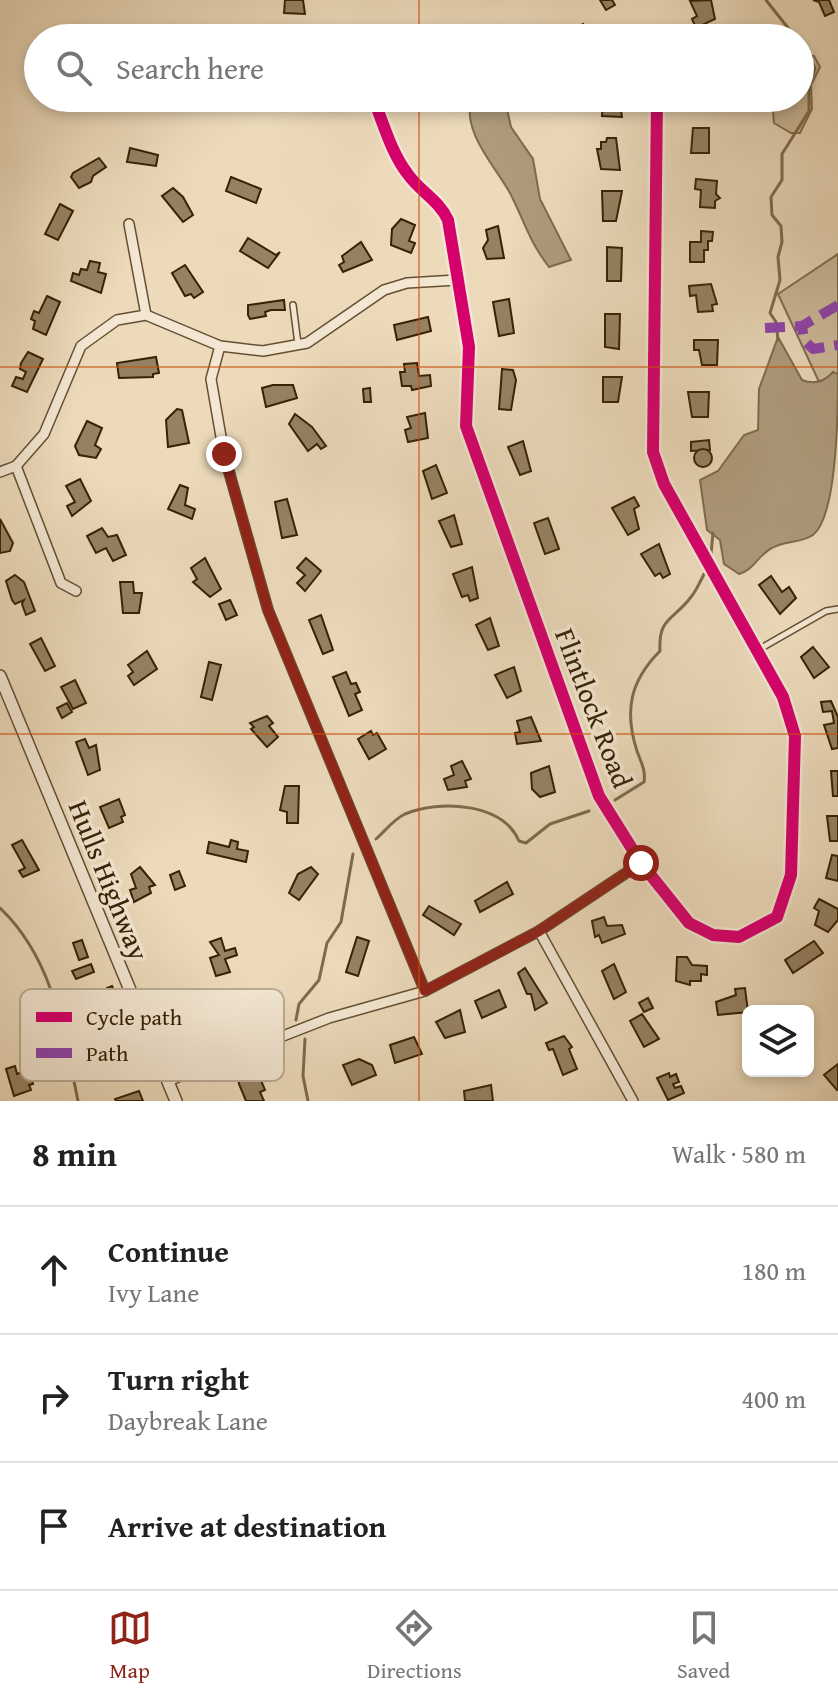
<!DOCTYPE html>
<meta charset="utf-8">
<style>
body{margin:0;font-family:"Gentium Book Plus",serif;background:#f2f2f2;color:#222}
.controls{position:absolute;right:24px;bottom:24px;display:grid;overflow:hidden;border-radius:12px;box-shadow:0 4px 12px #0003}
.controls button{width:72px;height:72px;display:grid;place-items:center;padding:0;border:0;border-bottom:2px solid #e0e0e0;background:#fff;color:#222;font:40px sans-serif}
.stop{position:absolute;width:24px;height:24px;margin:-18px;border:6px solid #8f2418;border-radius:50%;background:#fff}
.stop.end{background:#8f2418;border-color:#fff;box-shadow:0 2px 8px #0008}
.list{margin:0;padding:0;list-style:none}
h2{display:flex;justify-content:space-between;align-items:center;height:104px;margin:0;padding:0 32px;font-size:34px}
h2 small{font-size:26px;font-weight:400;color:#767676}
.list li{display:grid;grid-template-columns:52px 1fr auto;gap:24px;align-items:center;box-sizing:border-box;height:128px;padding:0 32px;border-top:2px solid #e0e0e0}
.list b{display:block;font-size:30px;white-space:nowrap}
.list p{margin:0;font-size:26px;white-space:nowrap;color:#767676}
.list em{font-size:26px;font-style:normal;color:#767676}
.icon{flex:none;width:44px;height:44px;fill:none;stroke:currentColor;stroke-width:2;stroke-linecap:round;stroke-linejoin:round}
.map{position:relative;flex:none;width:838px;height:1101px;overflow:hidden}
.search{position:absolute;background:#fff;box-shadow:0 4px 12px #0003;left:24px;right:24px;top:24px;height:88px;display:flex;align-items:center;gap:20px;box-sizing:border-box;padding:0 28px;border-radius:44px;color:#767676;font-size:30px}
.sheet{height:488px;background:#fff}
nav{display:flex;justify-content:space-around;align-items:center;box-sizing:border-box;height:112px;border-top:2px solid #e0e0e0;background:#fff;font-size:22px;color:#767676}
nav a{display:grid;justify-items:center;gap:4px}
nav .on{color:#8f2418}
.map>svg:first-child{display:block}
</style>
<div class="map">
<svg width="838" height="1101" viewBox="0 0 838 1101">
<rect width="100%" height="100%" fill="#ecdabb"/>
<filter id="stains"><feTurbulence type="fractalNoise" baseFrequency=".0025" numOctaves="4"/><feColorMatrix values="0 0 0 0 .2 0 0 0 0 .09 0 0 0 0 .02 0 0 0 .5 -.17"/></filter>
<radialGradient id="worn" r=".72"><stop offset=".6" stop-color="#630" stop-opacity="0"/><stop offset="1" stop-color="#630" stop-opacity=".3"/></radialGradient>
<!-- green -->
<g fill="#cdbb9c" stroke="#826e50" stroke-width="2">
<polygon points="814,56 820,67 811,85 812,109 800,133 791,133 774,123 772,98 800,98 800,57"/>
<polygon points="838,254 838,402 828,401 778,294"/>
</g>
<!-- water -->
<g fill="#ae9b7c" stroke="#7e6b4c" stroke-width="2">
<path d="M472,98H500L506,104L511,127L533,159L540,199L571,260L549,267C529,241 525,223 511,195C497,168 460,131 472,98Z"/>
<path d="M778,337L802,380C814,385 824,382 833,372L838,374C838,409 838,515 813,535C801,543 784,541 772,548C758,555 754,570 739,574L724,564L720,540L707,530L700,480L718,471L744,435L758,430L759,389Z"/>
</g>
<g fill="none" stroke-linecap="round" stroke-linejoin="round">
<!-- stream -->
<g stroke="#7e6b4c" stroke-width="3">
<polyline points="766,0 796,38"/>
<polyline points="778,340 776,322 770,313 780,280 778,257 782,242 781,226 772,215 771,197 782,180 782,154 809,111 809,88 815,68 800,43"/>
<polyline points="711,554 713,533"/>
<path d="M615,800L644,782C646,771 641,762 637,751C624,711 630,681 660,651C658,617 674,620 691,597C696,591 700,582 704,574"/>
<path d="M376,839C385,831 394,819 405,814C439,800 502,802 519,841L526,843L550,824L589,811"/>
<path d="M0,908C53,958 64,1033 78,1101"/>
<polyline points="296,1020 299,1004 319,980 327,943 341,922 353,854"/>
<polyline points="305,1039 303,1076 308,1101"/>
</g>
</g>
<!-- building -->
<g fill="#958263" stroke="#372203" stroke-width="2">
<polygon points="285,0 303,0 305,14 284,13"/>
<polygon points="600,0 612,0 615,5 606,10"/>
<polygon points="711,0 715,19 696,28 692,19 697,16 690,1"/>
<polygon points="813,0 829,0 834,12 825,16 819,2"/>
<polygon points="583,24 596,38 570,38 572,34"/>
<polygon points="235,27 239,33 243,38 224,36"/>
<polygon points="603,98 619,98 622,117 602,116"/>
<polygon points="693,128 709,128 709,153 691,153"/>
<polygon points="607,138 616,138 620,170 601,169 597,149 601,149 601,142 606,142"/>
<polygon points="130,148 158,155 156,166 127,162"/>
<polygon points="99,158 106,167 93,176 91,182 79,188 71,177 73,173"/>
<polygon points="231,177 261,189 256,203 226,191"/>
<polygon points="696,179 717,181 716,194 720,198 715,201 715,208 700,207 701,190 695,189"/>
<polygon points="173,188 183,197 193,215 183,222 162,196"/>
<polygon points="602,191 622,191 616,221 603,221"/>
<polygon points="60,204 73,211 58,240 45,234"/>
<polygon points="401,219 415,225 409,241 415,243 411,253 391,245 392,229"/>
<polygon points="498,226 504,258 487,259 483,248 488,240 486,230"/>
<polygon points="701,231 713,232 712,241 708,241 708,250 704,250 704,262 690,262 690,242 701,242"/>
<polygon points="248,238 276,255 280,252 268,268 240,251"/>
<polygon points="361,242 372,260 343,272 339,265 344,262 342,256"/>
<polygon points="607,247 622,248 621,281 607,281"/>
<polygon points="90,261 100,263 98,272 106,274 101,293 71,281 73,273 79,275 81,269 87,270"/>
<polygon points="185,265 203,292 194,298 191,294 185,296 172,273"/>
<polygon points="711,284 717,304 712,305 713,311 698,312 696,295 690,296 689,286"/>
<polygon points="47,296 60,302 46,335 33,329 35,321 31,319 34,311 39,313"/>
<polygon points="509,299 514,333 499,336 493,302"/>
<polygon points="284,300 285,310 271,310 265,312 266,316 250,319 248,315 248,305"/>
<polygon points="605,314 620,314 619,349 605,347"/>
<polygon points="428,317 431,331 397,340 394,325"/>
<polygon points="694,340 718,340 717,365 702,365 699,350 694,350"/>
<polygon points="28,352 43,359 27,392 12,386 16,377 23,379 26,372 20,369 21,363"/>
<polygon points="156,357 159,373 153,374 153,377 119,378 117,363"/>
<polygon points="417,363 419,376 430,375 431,386 412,390 411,386 402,386 400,372 405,372 404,364"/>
<polygon points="502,369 513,370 516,380 511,410 499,409"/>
<polygon points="603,377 622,377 618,402 603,402"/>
<polygon points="273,385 293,385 297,398 266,407 262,388"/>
<polygon points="370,388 371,402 364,402 363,389"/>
<polygon points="688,392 709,392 708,417 692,417"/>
<polygon points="177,409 182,410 189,443 168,447 166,420"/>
<polygon points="425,413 428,438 408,442 405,430 411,428 407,417"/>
<polygon points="295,414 312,427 326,446 321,449 317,444 308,451 289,424"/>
<polygon points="87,421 102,428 95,445 101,449 96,458 79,455 75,446"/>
<polygon points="709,440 710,450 691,451 691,442"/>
<polygon points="523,441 531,471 520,475 508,447"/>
<circle cx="703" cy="458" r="9"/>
<polygon points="436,465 447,493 432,499 423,471"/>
<polygon points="80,479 91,501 72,516 67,506 75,502 66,486"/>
<polygon points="180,485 188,488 185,505 195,509 192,519 168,509"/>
<polygon points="634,497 639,506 634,509 639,529 628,535 612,508"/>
<polygon points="287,499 297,535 282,538 275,502"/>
<polygon points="454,515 462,544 451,547 439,521"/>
<polygon points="548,518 559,549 545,554 534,523"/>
<polygon points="0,519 13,543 10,551 0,553"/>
<polygon points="102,528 108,537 117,535 126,555 113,561 106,548 96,553 87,536"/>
<polygon points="659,544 670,574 663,578 660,573 655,576 641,554"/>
<polygon points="205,558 221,589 210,597 193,582 197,579 191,568"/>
<polygon points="306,558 321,571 305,591 297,583 305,575 297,568"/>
<polygon points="472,567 478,598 470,601 468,595 462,597 453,574"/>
<polygon points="15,575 24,582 35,611 26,615 22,604 24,600 15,604 12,600 6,581"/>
<polygon points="771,576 782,592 789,587 796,598 780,614 759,585"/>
<polygon points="120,582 133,582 134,593 142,593 139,613 123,613"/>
<polygon points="230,600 237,615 226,620 219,604"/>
<polygon points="321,615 333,650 323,654 309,620"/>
<polygon points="490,618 499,646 488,650 476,625"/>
<polygon points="41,638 55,666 45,671 30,644"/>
<polygon points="813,647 829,667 814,678 801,657"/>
<polygon points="147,651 157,669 134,685 128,676 133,672 128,665"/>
<polygon points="209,662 221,665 212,700 201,697"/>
<polygon points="514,667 521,691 507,698 495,675"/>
<polygon points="346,672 351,684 356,683 360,692 355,694 362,710 349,716 333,677"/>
<polygon points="75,680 86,703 73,709 61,687"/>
<polygon points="831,701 838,717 838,748 832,749 824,725 834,723 832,711 823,712 821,702"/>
<polygon points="67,703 72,712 62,718 57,708"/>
<polygon points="267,716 273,723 269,726 278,737 267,747 251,729 254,727 250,723"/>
<polygon points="531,717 541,741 517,744 515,733 520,732 517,721"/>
<polygon points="371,731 373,735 377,733 386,749 369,759 358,739"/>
<polygon points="85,739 89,748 96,745 100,770 88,775 76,742"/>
<polygon points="462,761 471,779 465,781 467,787 448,790 444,779 454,775 451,766"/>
<polygon points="549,766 555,792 540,797 532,789 531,773"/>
<polygon points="831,771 838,771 838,796 833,796"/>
<polygon points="285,786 299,786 298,823 287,823 287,812 280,810"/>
<polygon points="119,799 125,815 121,817 123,822 109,828 100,807"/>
<polygon points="827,816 838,816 838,841 830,841"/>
<polygon points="22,840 39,870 23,877 19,871 25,868 12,845"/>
<polygon points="231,840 238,842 237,849 248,851 246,862 207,853 209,842 229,847"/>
<polygon points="832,855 838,856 838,881 826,878"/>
<polygon points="140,867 155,885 149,887 151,893 134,902 130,890 136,888 131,874"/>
<polygon points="311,867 318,874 299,900 289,893 298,874"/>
<polygon points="179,871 185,886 175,890 170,875"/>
<polygon points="507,882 513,894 480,912 475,901"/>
<polygon points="819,899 838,909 838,920 828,932 815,925 819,911 814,908"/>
<polygon points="429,906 461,924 454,935 423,915"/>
<polygon points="604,917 607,926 622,925 625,934 602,943 599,935 595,937 592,921"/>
<polygon points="357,937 369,941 358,976 346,972"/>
<polygon points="221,938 225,951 235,948 237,955 225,959 230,972 216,976 210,958 219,955 210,942"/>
<polygon points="82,940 88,957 79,960 73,943"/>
<polygon points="814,941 823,953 793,973 785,960"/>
<polygon points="677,957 687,957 692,965 707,966 707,975 701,974 701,981 690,981 690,985 676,981"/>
<polygon points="91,964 94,972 76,979 72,971"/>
<polygon points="614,964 626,992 614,999 602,971"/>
<polygon points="525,968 547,1003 535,1010 531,994 527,994 518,973"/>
<polygon points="112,986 121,1007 102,1016 110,1032 102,1036 92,1013 104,1007 101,999 110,994 107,988"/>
<polygon points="745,988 748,1012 718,1015 716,1002 736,995 735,989"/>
<polygon points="499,990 506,1007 482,1018 475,1001"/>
<polygon points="648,998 653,1008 644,1012 639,1003"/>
<polygon points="460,1010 465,1032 445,1038 436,1022"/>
<polygon points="642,1014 659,1039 644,1047 630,1021"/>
<polygon points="564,1036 572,1047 569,1049 577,1069 563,1075 553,1049 549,1050 546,1043"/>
<polygon points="414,1037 422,1054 395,1063 390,1045"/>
<polygon points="359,1059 372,1065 376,1075 352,1085 343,1065"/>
<polygon points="838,1064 838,1089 837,1090 824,1075"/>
<polygon points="15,1066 17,1074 30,1069 33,1084 29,1085 31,1090 14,1096 6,1069"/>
<polygon points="255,1066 265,1090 260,1092 264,1101 246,1101 239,1084 238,1073"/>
<polygon points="669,1073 670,1077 676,1074 679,1082 673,1084 675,1088 681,1086 684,1093 668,1100 657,1078"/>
<polygon points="491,1085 493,1101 465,1101 464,1091"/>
<polygon points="139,1091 143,1101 116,1101 115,1099"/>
</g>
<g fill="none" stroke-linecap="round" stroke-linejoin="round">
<defs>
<g id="service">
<polyline points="293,305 298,344"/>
<polyline points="758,650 826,611 838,609"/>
</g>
<g id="minor">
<polyline points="642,32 647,38"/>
<path d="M373,98C383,122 391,152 407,173C419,191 438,199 448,220L469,347L466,426L599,796L641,863L689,923L713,935L739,937L777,917L791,875L795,736L783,697L664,484L653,452L657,98"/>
<polyline points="129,224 146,315"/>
<polyline points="220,346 211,379 224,454 268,610 425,991"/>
<polyline points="16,466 61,583 76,591"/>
<polyline points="0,472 16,466 44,434 81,346 117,320 146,315 220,346 263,351 307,343 384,290 407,283 457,280"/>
<polyline points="539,931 633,1101"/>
<polyline points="168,1081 329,1018 425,991 539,931 641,863"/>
</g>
<polyline id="tertiary" points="0,676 176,1101"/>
</defs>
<!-- service casing -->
<use href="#service" stroke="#645031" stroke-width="8"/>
<!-- minor casing -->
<use href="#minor" stroke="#645031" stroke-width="12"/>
<!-- tertiary casing -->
<use href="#tertiary" stroke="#645031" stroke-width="14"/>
<!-- service -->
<use href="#service" stroke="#f3e7d3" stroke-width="5"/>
<!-- minor -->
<use href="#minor" stroke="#f3e7d3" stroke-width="9"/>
<!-- tertiary -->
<use href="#tertiary" stroke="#f3e7d3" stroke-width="11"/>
<!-- quiet -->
<g stroke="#8e44ad" stroke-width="10" stroke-dasharray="20 10" stroke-linecap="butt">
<polyline points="838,305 802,326 804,340 813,349 838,345"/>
<polyline points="765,328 802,326"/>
</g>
<defs>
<path id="cycleway" d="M373,98C383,122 391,152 407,173C419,191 438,199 448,220L469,347L466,426L599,796L641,863L689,923L713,935L739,937L777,917L791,875L795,736L783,697L664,484L653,452L657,98"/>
</defs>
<!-- cycleway casing -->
<use href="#cycleway" stroke="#f3e7d3" stroke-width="17"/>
<!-- cycleway -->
<use href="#cycleway" stroke="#d6006c" stroke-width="12"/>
</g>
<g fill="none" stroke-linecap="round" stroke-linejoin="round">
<!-- route -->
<polyline stroke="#8f2418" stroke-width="10" points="224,454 268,610 425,991 539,931 641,863"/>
</g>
<!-- grid -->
<path fill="none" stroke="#cd510b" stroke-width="2" stroke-opacity="0.55" d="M419,0V38M419,98V1101M0,367H838M0,734H838"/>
<g text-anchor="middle" stroke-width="7" stroke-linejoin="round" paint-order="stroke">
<!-- street labels -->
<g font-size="28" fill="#372203" stroke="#f3e7d3">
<text transform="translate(594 708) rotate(69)" y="10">Flintlock Road</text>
<text transform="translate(109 880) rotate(68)" y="10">Hulls Highway</text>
</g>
</g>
<!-- legend -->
<rect x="20" y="989" width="264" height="92" rx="12" fill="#f3e7d3" stroke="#bbac95" stroke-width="2"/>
<rect x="36" y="1012" width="36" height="10" fill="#d6006c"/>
<rect x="36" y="1048" width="36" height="10" fill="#8e44ad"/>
<g font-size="22" fill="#372203">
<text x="86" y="1025">Cycle path</text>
<text x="86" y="1061">Path</text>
</g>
<rect width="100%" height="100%" filter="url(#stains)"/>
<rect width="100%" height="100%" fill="url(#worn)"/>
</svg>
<div class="controls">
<button><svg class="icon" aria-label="layers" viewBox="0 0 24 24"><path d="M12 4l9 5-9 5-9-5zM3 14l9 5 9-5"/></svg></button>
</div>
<div class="stop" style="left:641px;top:863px"></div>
<div class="stop end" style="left:224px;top:454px"></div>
<div class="search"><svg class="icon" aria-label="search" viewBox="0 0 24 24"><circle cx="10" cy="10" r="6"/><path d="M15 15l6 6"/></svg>Search here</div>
</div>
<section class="sheet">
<h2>8 min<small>Walk · 580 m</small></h2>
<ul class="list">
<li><svg class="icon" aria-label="ahead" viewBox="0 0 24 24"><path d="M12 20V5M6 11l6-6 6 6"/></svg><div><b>Continue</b><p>Ivy Lane</p></div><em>180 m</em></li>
<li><svg class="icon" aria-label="right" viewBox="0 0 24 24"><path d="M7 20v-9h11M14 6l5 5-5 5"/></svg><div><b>Turn right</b><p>Daybreak Lane</p></div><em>400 m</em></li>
<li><svg class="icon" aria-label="arrive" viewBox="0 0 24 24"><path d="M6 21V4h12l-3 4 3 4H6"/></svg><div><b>Arrive at destination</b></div></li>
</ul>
</section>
<nav>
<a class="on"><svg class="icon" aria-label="map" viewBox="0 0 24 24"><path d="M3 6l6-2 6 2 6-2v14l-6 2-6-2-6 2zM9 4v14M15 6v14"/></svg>Map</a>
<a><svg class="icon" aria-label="directions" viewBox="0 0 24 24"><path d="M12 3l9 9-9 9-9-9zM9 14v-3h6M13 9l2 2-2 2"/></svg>Directions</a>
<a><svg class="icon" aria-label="saved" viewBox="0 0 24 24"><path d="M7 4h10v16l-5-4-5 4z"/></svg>Saved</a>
</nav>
